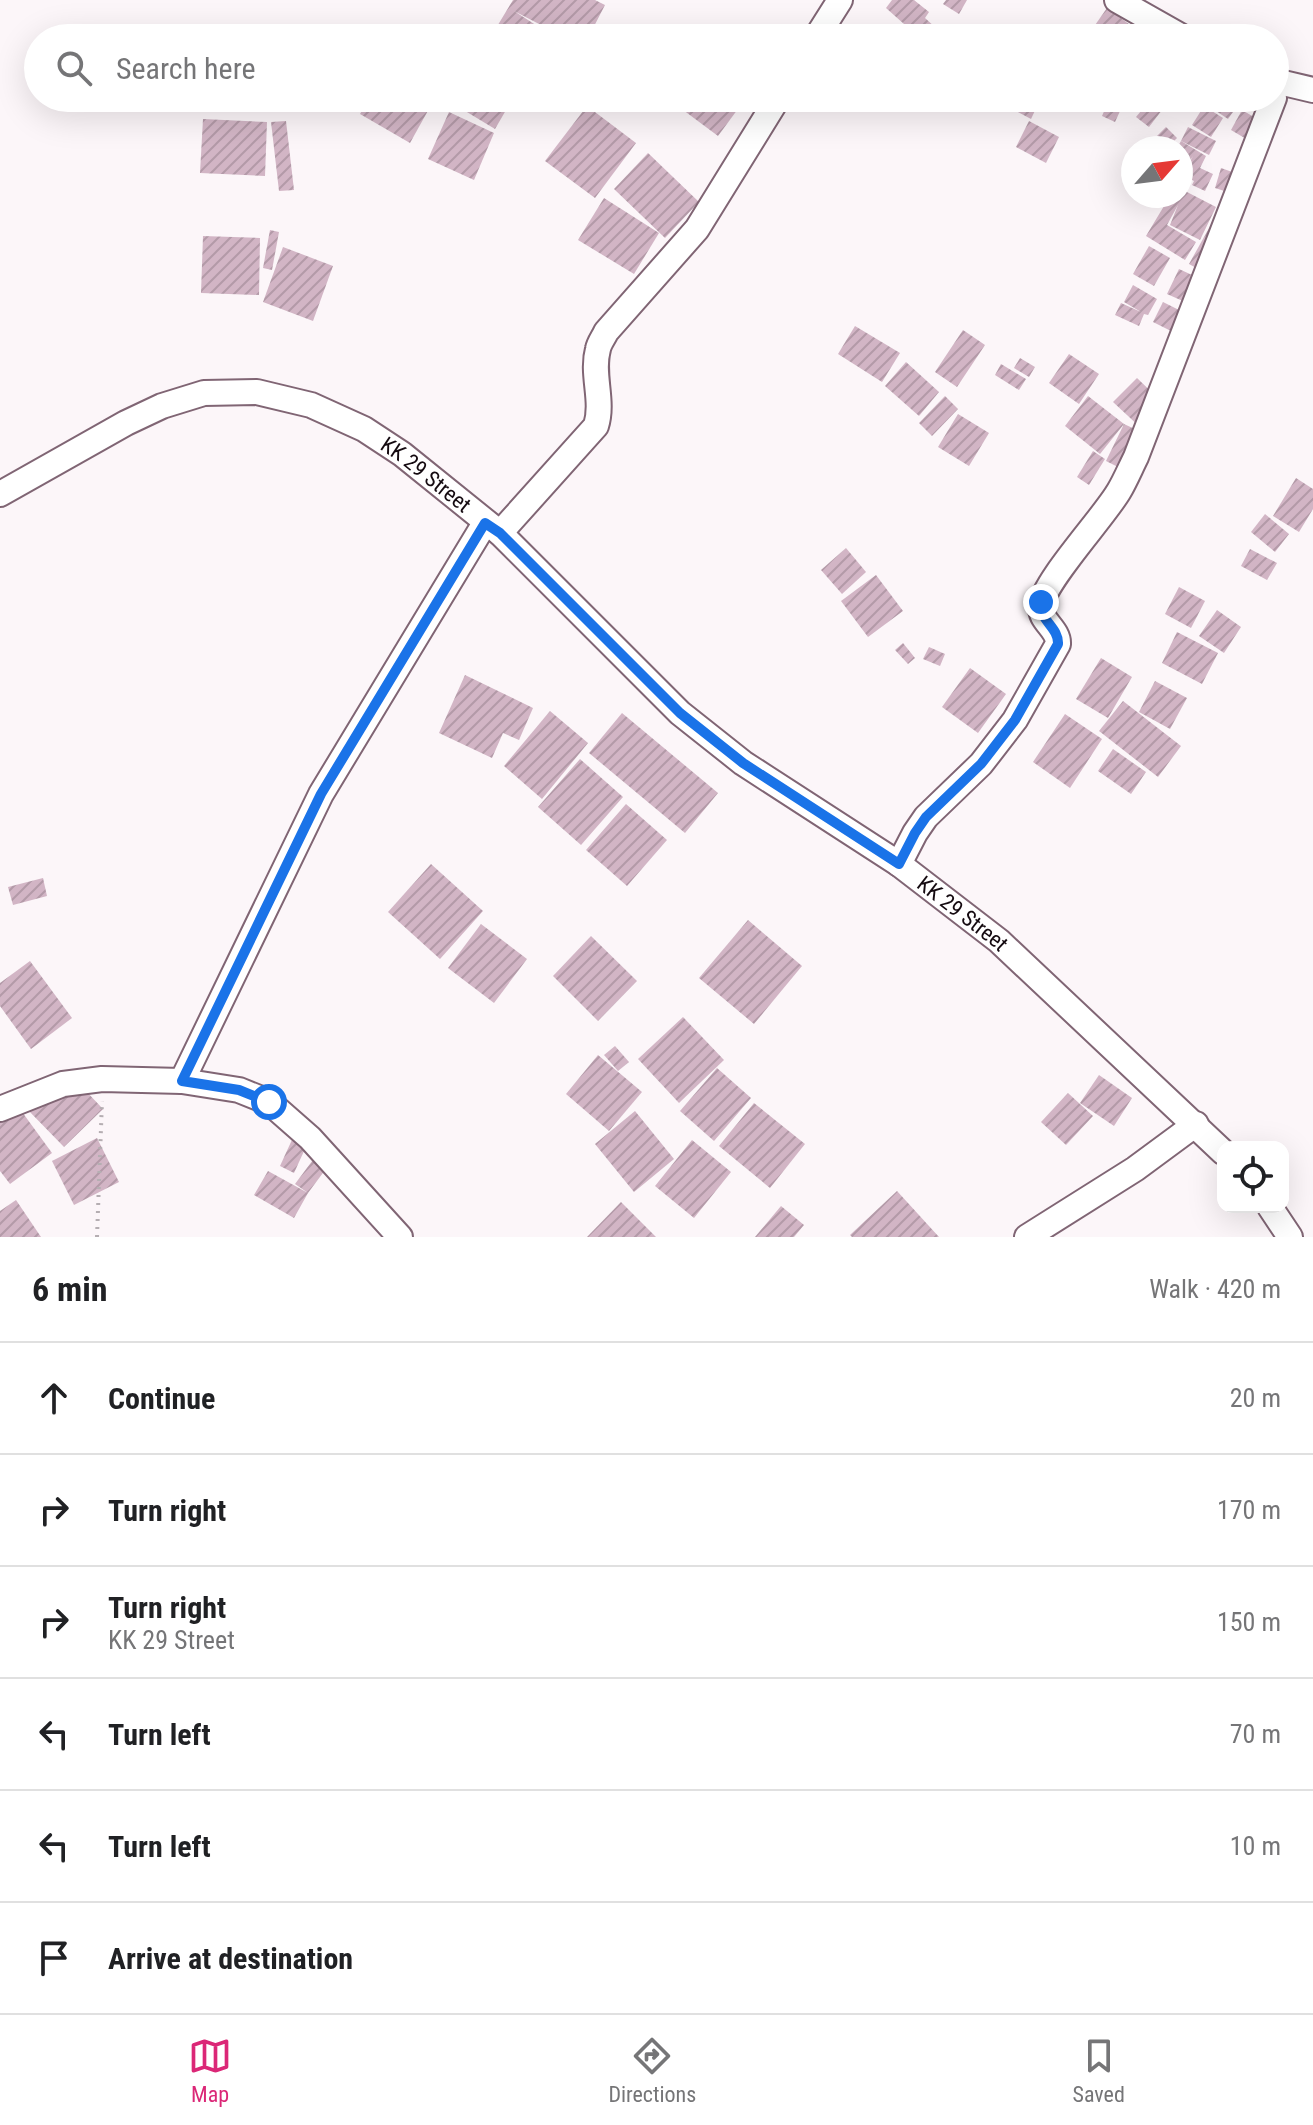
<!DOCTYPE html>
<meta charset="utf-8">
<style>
body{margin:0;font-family:"Roboto Condensed",sans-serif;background:#f6f6f6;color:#202124}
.controls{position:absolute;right:24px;bottom:24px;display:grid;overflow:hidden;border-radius:16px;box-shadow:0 8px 32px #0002}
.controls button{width:72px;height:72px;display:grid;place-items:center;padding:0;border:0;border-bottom:2px solid #e0e0e0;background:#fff;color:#202124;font:40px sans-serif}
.compass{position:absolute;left:1121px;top:136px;width:72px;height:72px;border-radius:50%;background:#fff;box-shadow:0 8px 32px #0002;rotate:62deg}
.stop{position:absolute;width:24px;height:24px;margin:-18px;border:6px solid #1a73e8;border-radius:50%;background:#fff}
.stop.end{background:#1a73e8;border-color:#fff;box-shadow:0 2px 8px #0008}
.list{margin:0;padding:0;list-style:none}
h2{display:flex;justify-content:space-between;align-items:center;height:104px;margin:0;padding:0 32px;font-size:34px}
h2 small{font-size:26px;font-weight:400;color:#757577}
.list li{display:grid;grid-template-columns:52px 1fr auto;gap:24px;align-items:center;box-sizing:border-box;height:112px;padding:0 32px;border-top:2px solid #e0e0e0}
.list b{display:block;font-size:30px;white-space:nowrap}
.list p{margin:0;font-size:26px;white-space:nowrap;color:#757577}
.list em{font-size:26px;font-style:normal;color:#757577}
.icon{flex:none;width:44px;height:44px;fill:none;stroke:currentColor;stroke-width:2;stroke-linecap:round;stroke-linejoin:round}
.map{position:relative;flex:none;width:1313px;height:1237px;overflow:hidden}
.search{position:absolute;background:#fff;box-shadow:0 8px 32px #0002;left:24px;right:24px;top:24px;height:88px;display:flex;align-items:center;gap:20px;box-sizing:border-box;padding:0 28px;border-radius:44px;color:#757577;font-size:30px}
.sheet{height:776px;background:#fff}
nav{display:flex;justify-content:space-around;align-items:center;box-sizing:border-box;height:112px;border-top:2px solid #e0e0e0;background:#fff;font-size:22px;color:#757577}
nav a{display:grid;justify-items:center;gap:4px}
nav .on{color:#db2777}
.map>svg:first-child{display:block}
</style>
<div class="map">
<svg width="1313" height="1237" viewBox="0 0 1313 1237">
<defs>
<pattern id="building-hatch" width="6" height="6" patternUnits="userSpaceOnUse" patternTransform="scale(2)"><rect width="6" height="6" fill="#d2b5c5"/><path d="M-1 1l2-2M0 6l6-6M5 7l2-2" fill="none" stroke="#b39aa8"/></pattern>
</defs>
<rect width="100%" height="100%" fill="#fcf6f9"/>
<!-- building -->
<g fill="url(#building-hatch)">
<polygon points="513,0 595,0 605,5 588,38 566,38 514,11 556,38 490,38"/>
<polygon points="892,0 914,0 929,12 925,18 947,38 907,38 913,32 886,8"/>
<polygon points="946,0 967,0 959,14 943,4"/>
<polygon points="1107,8 1137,30 1132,38 1086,38"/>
<polygon points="369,98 435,98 410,143 360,114"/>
<polygon points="461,98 513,98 495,129 457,106"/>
<polygon points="667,98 746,98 718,136"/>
<polygon points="1022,98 1041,98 1031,119 1016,111"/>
<polygon points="1110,98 1126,98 1115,122 1102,116"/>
<polygon points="1172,98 1201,98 1192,112"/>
<polygon points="1216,98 1243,98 1228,119 1210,107"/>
<polygon points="1150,100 1162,110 1149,127 1136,117"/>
<polygon points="587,106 636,143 595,198 545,161"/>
<polygon points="1204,106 1223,118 1211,137 1192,125"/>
<polygon points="1242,110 1259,120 1248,140 1231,130"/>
<polygon points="449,112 494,133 474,180 428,159"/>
<polygon points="203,119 267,122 265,176 200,173"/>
<polygon points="286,121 294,190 279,191 271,122"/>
<polygon points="1029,121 1059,137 1046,163 1016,147"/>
<polygon points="1166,127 1177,138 1167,148 1159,148 1152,141"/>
<polygon points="1188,127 1216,141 1209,155 1181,141"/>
<polygon points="1181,141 1206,156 1200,168 1213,174 1205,191 1192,185 1194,181 1183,175 1193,156 1181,174 1181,148 1177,148"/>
<polygon points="648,153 699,202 665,238 614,189"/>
<polygon points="1221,168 1249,178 1243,197 1215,188"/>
<polygon points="1181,183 1188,186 1185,191 1216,207 1200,240 1170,225 1178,205 1167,225 1196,242 1185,260 1146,236 1170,196 1181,196"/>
<polygon points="604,198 659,233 634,274 578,240"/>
<polygon points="1218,212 1209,275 1189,264"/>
<polygon points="270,230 279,232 272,270 263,268"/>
<polygon points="203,236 260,238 259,295 201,293"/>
<polygon points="1149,246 1170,258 1154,286 1133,274"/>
<polygon points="283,247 333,266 313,321 263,302"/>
<polygon points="1179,269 1205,281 1194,306 1167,294"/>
<polygon points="1133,285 1157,299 1148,315 1144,314 1139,326 1115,315 1121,303 1141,312 1124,302"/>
<polygon points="1163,302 1195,318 1185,338 1153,322"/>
<polygon points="855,326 900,353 882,382 838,354"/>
<polygon points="963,330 985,345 957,387 935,372"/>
<polygon points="1069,354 1099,374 1079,404 1049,383"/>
<polygon points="1020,358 1035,367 1029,377 1014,368"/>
<polygon points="906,362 939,392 919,416 885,386"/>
<polygon points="1001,364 1026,379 1019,390 995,375"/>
<polygon points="1137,378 1165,405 1142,429 1113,402"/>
<polygon points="945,396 958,409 932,436 919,423"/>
<polygon points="1088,396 1124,424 1100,454 1065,426"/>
<polygon points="958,414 989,433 969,466 938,447"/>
<polygon points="1124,424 1152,437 1134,475 1106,461"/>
<polygon points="1093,451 1105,459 1089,485 1077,477"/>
<polygon points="1296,478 1313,489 1313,509 1299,532 1273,516"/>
<polygon points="1265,514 1289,534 1275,552 1251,532"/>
<polygon points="846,548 866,572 842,594 821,570"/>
<polygon points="1250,549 1277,563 1267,580 1241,566"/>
<polygon points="876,575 903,611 868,637 841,601"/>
<polygon points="1179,587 1205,601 1191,628 1165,614"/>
<polygon points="1217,610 1241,627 1224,653 1199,636"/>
<polygon points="1177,632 1218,653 1202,684 1162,663"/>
<polygon points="903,643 915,658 908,664 895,650"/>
<polygon points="929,647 945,654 940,666 923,659"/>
<polygon points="1101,658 1132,677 1108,718 1076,699"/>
<polygon points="970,668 1006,694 978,733 942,707"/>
<polygon points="465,675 533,708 519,740 503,733 492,758 439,733"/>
<polygon points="1155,681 1187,698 1170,729 1139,712"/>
<polygon points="1123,701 1181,746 1158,777 1099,731"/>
<polygon points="550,711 588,743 542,799 504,766"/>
<polygon points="622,713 718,793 685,833 589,753"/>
<polygon points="1065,714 1102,739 1070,788 1033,762"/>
<polygon points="1113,749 1146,772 1131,794 1098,771"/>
<polygon points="580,759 623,797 581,845 538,807"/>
<polygon points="626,804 667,840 627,886 586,850"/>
<polygon points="431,864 483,911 440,959 388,912"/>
<polygon points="43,878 47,896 13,905 8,887"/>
<polygon points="748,920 802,966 754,1024 699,978"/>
<polygon points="481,924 527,959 494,1003 448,968"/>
<polygon points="591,936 637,981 598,1021 553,976"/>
<polygon points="30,961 72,1018 31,1049 0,1006 0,983"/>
<polygon points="683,1017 724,1060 679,1103 638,1059"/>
<polygon points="615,1046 629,1062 618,1071 604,1055"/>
<polygon points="598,1055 642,1092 609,1131 566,1094"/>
<polygon points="717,1068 751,1098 714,1141 680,1111"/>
<polygon points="66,1070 103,1109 64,1147 27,1109"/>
<polygon points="1099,1075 1132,1098 1114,1126 1080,1103"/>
<polygon points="1068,1093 1093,1116 1066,1145 1041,1122"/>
<polygon points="754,1103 805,1144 770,1188 719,1146"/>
<polygon points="17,1105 52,1153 10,1184 0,1171 0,1118"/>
<polygon points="635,1111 674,1159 634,1192 595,1144"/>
<polygon points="296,1131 310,1138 294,1173 280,1166"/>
<polygon points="97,1138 119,1182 74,1205 52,1161"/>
<polygon points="692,1140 731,1172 694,1218 655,1186"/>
<polygon points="327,1141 340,1150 308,1193 294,1218 254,1195 268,1171 308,1193 295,1184"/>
<polygon points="897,1191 939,1237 852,1237 850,1235"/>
<polygon points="16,1200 41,1237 0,1237 0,1211"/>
<polygon points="621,1202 656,1237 587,1237"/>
<polygon points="781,1206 804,1225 794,1237 755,1237"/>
</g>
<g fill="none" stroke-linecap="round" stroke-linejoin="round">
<defs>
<g id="street">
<polyline points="1117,0 1184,38"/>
<polyline points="816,38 840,0"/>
<polyline points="1275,81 1313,90"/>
<path id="s1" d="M0,494L126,423L162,406L204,393L257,392L311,405L364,429L402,454L500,533L680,713L743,763L899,864L999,941L1223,1152"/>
<path d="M500,533L596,426C604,400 591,375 598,349C599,343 604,337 606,332L697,229L778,98"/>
<path d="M899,864L915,833L926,817L981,764L1015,720L1058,644C1059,629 1039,621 1041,606C1043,582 1104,517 1119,491C1125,481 1130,469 1136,457L1274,98"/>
<polyline points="182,1081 321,794 485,523"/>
<polyline points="0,1109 63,1084 102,1079 182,1081 239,1090 269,1102 310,1138 400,1237"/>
<polyline points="1270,1207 1290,1237"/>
<polyline points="1027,1237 1135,1169 1196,1124"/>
</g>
</defs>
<!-- street casing -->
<use href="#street" stroke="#806574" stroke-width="28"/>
<!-- path -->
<polyline stroke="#b5aeb2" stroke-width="4" stroke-dasharray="2 6" stroke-linecap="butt" points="97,1237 102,1101"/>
<!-- street -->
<use href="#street" stroke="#fff" stroke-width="24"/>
</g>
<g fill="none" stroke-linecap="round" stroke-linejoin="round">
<!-- route -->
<path stroke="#1a73e8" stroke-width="10" d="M269,1102L239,1090L182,1081L321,794L485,523L500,533L680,713L743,763L899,864L915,833L926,817L981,764L1015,720L1058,644C1059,627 1038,620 1041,602"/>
</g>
<g text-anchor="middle" stroke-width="6" stroke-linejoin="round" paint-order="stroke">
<!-- street labels -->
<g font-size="22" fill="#140a10" stroke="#fcf6f9">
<text dy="8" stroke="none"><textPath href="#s1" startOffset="472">KK 29 Street</textPath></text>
<text dy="8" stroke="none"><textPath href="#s1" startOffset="1168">KK 29 Street</textPath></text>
</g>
</g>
</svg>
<div class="controls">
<button><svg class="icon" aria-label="locate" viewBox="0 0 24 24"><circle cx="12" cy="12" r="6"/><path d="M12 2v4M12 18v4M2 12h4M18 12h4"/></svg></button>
</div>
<svg class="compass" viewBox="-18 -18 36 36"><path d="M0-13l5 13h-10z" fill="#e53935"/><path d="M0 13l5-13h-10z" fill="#757577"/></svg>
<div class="stop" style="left:269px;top:1102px"></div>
<div class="stop end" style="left:1041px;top:602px"></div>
<div class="search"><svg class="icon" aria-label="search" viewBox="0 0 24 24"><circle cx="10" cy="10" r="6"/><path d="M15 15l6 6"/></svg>Search here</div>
</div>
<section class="sheet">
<h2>6 min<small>Walk · 420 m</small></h2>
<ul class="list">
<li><svg class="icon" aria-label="ahead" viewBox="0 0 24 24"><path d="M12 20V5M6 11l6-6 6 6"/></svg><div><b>Continue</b></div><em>20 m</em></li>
<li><svg class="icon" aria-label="right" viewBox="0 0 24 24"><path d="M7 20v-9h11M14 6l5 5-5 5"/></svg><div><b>Turn right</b></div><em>170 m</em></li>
<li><svg class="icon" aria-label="right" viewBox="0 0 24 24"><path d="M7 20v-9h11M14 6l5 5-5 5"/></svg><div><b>Turn right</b><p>KK 29 Street</p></div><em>150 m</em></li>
<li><svg class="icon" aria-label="left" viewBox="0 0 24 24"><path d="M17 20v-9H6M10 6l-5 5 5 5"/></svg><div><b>Turn left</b></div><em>70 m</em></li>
<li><svg class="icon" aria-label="left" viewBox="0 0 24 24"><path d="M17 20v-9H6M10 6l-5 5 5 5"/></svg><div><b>Turn left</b></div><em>10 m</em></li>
<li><svg class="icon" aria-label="arrive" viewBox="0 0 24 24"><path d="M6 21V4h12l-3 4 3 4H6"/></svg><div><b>Arrive at destination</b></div></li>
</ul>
</section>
<nav>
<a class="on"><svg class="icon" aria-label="map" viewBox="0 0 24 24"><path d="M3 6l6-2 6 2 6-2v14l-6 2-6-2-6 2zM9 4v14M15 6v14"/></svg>Map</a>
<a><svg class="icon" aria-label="directions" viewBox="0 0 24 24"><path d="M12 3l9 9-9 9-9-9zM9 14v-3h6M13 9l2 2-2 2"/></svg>Directions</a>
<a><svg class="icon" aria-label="saved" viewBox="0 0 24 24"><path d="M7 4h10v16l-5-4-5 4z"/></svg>Saved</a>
</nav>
